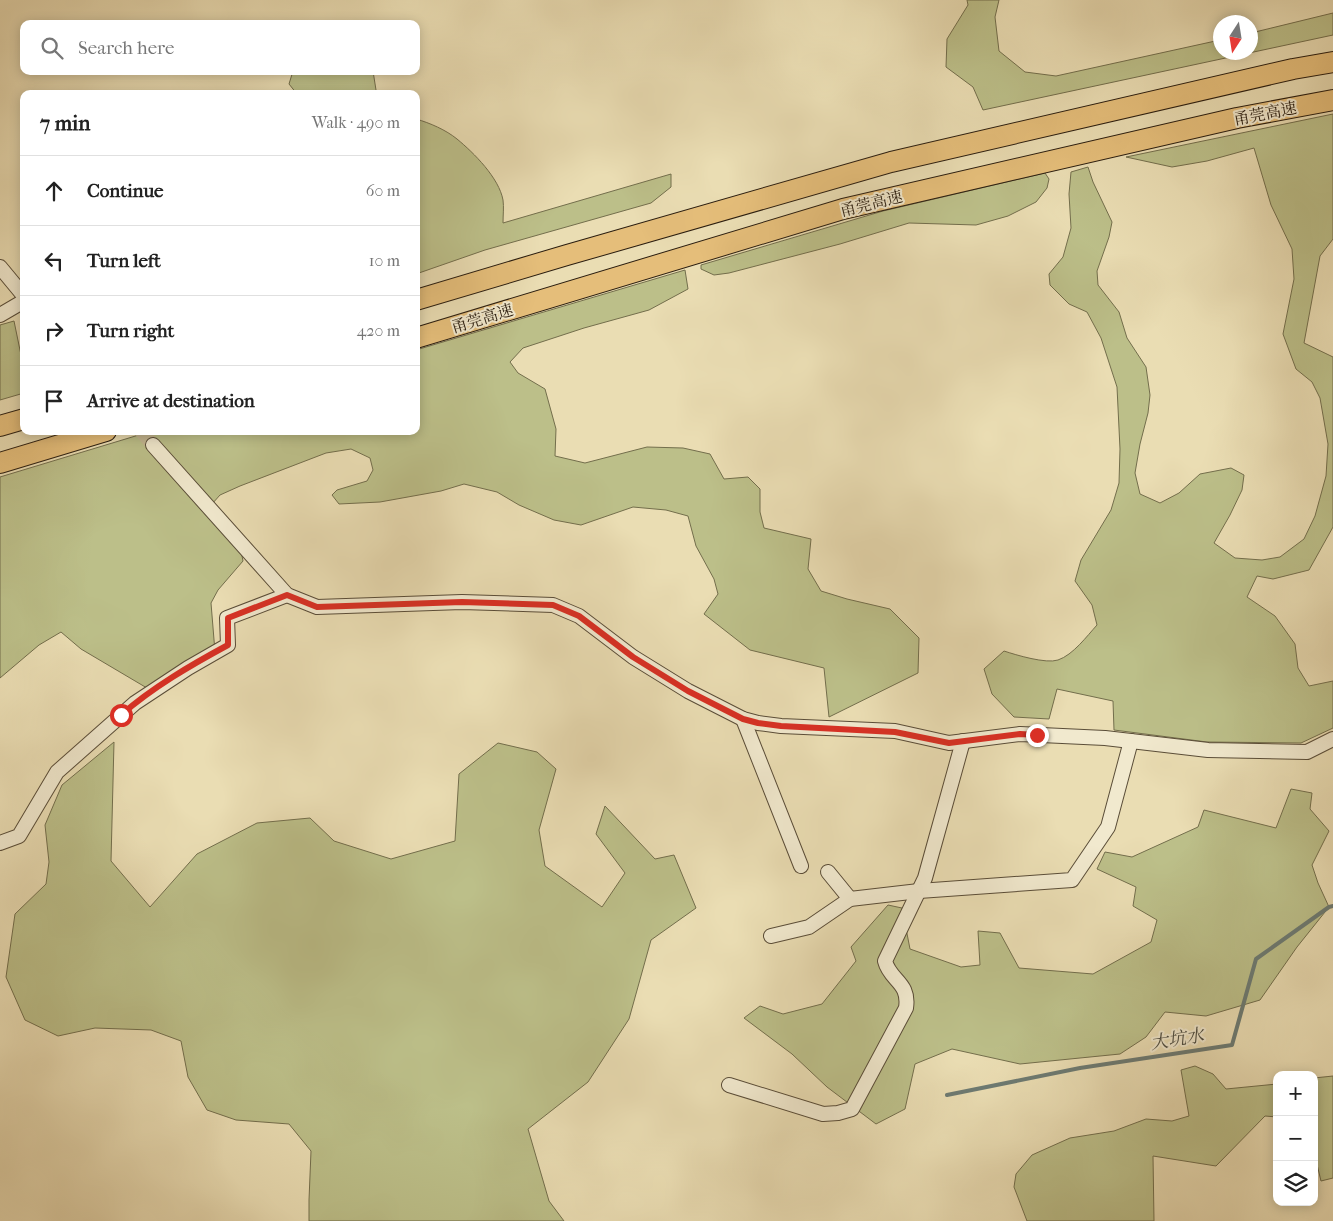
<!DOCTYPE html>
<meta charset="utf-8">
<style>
body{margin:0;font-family:"IM FELL French Canon","Noto Serif SC",serif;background:#f6f6f6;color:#222}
.controls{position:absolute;right:15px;bottom:15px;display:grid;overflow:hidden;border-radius:10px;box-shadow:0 2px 12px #0003}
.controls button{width:45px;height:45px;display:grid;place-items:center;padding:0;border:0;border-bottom:1px solid #e0e0e0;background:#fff;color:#222;font:25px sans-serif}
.compass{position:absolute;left:1213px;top:15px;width:45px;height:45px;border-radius:50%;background:#fff;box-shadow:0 2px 12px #0003;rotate:192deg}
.stop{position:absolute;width:15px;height:15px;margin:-11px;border:4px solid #d93025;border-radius:50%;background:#fff}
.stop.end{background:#d93025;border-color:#fff;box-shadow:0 1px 5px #0008}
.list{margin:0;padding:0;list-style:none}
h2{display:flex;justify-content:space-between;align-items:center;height:65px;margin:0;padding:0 20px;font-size:21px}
h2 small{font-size:16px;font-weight:400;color:#767676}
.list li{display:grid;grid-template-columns:32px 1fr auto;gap:15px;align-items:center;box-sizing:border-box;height:70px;padding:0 20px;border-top:1px solid #e0e0e0}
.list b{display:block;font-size:19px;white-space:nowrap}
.list em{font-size:16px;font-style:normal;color:#767676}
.icon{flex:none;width:28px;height:28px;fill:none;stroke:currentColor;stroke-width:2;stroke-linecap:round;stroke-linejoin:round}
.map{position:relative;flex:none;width:1333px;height:1221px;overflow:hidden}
.search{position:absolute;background:#fff;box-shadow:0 2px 12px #0003;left:20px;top:20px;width:400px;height:55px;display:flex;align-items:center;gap:12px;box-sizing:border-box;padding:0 18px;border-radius:10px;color:#767676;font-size:19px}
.panel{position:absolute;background:#fff;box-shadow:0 2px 12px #0003;left:20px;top:90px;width:400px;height:345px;border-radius:10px}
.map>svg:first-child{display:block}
</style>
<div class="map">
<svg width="1333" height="1221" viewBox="0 0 1333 1221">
<rect width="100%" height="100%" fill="#eaddb3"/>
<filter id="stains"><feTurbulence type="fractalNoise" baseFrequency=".004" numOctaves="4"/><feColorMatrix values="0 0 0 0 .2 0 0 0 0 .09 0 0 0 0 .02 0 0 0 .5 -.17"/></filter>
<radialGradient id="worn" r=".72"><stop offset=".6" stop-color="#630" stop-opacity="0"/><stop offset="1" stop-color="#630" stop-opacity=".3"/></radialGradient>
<!-- green -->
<g fill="#bcbf89" stroke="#736e4c">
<polygon points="967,0 999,0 995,17 999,51 1025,72 1056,76 1220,40 1220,52 1250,52 1251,33 1333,13 1333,35 983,110 973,87 946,67 947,39 968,5"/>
<polygon points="293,71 373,71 376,90 378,94 297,94 289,84"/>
<path d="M1333,114V239L1320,256L1304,343L1333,357V527L1309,570L1273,579L1257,576L1247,597L1275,616L1295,644L1298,668L1309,686L1333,681V728L1301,743L1207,742L1114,730L1113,701L1057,689L1049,719L1014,717L992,694L984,669L1004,651C1016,655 1046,664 1058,660C1073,655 1087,636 1097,625L1092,605L1075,581L1081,560L1111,510L1119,483L1120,449L1117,387L1101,338L1087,312L1069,304L1050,285L1049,274L1063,257L1071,228L1069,194L1071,172L1088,167L1093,182L1112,222L1109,237L1097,271L1098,285L1119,312L1127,338L1146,367L1150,395L1148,413L1140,444L1135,473L1140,494L1160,503L1179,493L1200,474L1231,468L1244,475L1242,490L1230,515L1214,543L1235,558L1262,560L1280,557L1304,539L1315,516L1326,476L1328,444L1320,398L1312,382L1296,369L1283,334L1294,279L1292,249L1271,205L1254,148L1207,161L1172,167L1126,157Z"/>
<path d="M416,119C430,123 446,130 457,139C474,153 499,178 503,200C504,207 503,215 503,223L671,174V187L651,203L485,250L416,274Z"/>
<polygon points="1045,173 1049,179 1047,188 1036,202 1008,216 976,225 909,223 840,244 729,273 714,275 701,269 701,265 883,211"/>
<polygon points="685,270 688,289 649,310 584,328 523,348 510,362 518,373 545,389 556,429 555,456 585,463 647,447 683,448 710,454 724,479 748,477 760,489 760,512 764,528 811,539 808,569 821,591 847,599 890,609 919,638 918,673 829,717 824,668 750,650 704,614 718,594 714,579 696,546 688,516 666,510 633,507 581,525 554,520 519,505 497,492 464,484 441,491 380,502 339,504 332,495 337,490 367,481 373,470 370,458 351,449 326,453 240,486 220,495 212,504 211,521 241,551 243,561 218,590 211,603 215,652 152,691 81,649 61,632 39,645 0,678 0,477 152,431 416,431 416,350"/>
<polygon points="14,321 21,355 24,355 24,393 0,400 0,325"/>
<polygon points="114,742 111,861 150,907 197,854 257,823 310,818 334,841 391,859 455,841 459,774 498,743 537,752 556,769 539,830 545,866 602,907 625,873 596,834 605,806 655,859 674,855 696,908 651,940 629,1019 588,1082 528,1129 549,1201 564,1221 309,1221 309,1200 311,1151 289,1124 236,1120 207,1110 188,1077 181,1041 151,1030 95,1028 58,1036 25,1020 6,977 15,914 46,884 49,862 45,825 62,785"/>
<polygon points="1291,789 1312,793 1310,809 1329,831 1312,865 1318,883 1329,907 1297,947 1260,1000 1206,1016 1165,1012 1146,1037 1120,1054 1020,1064 952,1049 915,1064 905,1109 876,1124 827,1087 792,1054 744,1018 760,1006 783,1014 822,1004 856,961 851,947 888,905 902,908 910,949 961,967 980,965 978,931 1000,933 1019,968 1093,974 1151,942 1157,920 1133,906 1136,887 1097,869 1105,852 1132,857 1198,827 1204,810 1276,828"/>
<polygon points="1195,1066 1213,1074 1226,1089 1277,1084 1277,1117 1265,1116 1216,1166 1153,1156 1154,1221 1027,1221 1014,1187 1016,1174 1032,1155 1070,1138 1114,1131 1146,1119 1172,1121 1189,1116 1181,1070"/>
<polygon points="1333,1076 1333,1178 1321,1181 1314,1152 1314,1078"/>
</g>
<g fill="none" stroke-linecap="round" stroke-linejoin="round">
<!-- stream -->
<polyline stroke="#6d7b73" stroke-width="4" points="947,1095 1080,1068 1232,1045 1256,959 1329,907 1333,906"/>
<!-- minor-tunnel -->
<polyline stroke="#c4b792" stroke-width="14" stroke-dasharray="14 7" stroke-linecap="butt" points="141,431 153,445"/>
<defs>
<g id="minor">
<polyline points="0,267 24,296"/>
<polyline points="0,315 24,301"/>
<polyline points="153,445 287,595 317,607 462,602 553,605 579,616 633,657 688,691 743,719 758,723 781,726 895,731 949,743 1020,734 1105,738 1208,750 1307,752 1333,739"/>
<polyline points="743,719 801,866"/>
<polyline points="0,843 19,836 57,772 135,703 188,668 228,645 227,618 287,595"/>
<polyline points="828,872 850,899"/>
<polyline points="771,936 809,927 850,899 919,891 1072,880 1108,827 1131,741"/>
<path d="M729,1085L823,1114L838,1113L852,1109L906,1008C910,982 890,981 885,961L925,878L963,741"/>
</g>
<g id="highway">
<polyline points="416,300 567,255 891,162 1293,69 1333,62"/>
<polyline points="416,338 843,209 1237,118 1333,100"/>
<polyline points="0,426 24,419"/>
<polyline points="0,463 106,431"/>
</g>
</defs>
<!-- minor casing -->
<use href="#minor" stroke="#5a4d38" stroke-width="16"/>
<!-- highway casing -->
<use href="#highway" stroke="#2a1d0f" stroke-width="22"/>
<!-- minor -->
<use href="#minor" stroke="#f1e9ce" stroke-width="14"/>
<!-- highway -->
<use href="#highway" stroke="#e5be7a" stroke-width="20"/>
</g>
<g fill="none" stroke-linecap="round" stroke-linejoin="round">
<!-- route -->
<path stroke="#d93025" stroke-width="6" d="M121,715C153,687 191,665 228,645V618L287,595L317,607L462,602L553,605L579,616L633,657L688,691L743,719L758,723L781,726L895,732L949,743L1020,734L1037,735"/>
</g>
<g text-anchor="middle" stroke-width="4" stroke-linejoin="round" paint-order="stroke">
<!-- street labels -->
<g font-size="16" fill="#2a1d0f" stroke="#f1e9ce">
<text transform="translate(1265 113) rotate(-11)" y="6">甬莞高速</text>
<text transform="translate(871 203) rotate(-14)" y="6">甬莞高速</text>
<text transform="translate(482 318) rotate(-17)" y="6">甬莞高速</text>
</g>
<!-- water labels -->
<g font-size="18" font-style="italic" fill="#4c4c41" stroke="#f1e9ce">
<text transform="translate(1177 1039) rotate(-9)" y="6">大坑水</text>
</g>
</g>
<rect width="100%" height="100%" filter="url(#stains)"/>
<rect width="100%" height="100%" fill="url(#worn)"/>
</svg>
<div class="controls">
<button>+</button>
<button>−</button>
<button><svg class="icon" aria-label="layers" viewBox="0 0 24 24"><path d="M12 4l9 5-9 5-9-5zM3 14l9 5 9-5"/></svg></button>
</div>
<svg class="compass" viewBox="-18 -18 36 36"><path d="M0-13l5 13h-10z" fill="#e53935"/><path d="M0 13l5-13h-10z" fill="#767676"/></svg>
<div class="stop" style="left:121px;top:715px"></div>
<div class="stop end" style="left:1037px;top:735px"></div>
<div class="search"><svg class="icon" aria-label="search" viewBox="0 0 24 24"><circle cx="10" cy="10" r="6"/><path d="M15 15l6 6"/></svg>Search here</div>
<section class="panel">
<h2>7 min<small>Walk · 490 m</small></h2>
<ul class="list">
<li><svg class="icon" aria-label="ahead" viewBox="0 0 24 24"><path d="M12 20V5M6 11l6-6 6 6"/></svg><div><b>Continue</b></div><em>60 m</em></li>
<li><svg class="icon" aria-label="left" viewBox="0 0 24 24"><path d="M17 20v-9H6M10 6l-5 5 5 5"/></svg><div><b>Turn left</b></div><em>10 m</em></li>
<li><svg class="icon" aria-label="right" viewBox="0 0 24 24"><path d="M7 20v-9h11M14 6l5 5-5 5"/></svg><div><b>Turn right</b></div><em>420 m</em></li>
<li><svg class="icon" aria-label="arrive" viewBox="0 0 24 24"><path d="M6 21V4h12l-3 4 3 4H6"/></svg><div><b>Arrive at destination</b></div></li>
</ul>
</section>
</div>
